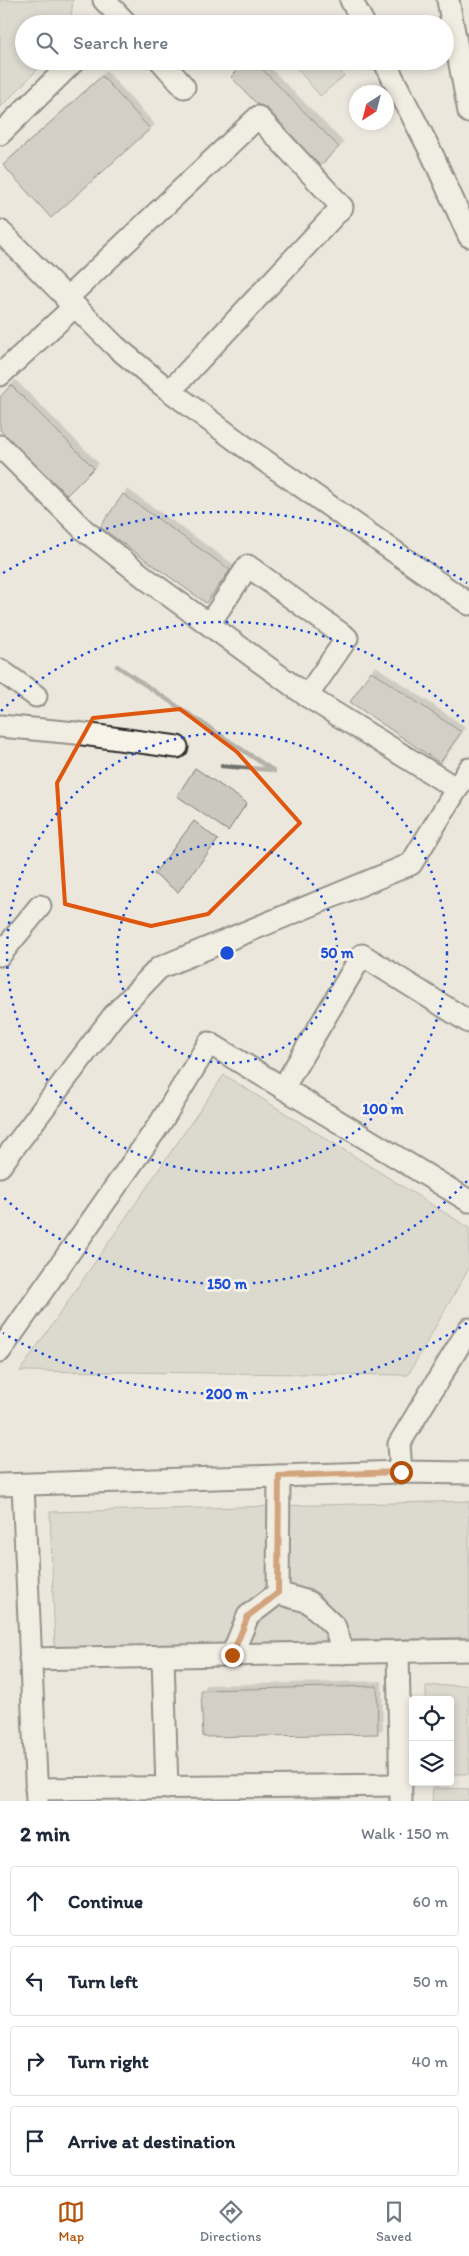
<!DOCTYPE html>
<meta charset="utf-8">
<style>
body{margin:0;font-family:Itim,sans-serif;background:#f6f6f7;color:#1f2937}
.controls{position:absolute;right:15px;bottom:15px;display:grid;overflow:hidden;border-radius:5px;box-shadow:0 2px 8px #0003}
.controls button{width:45px;height:45px;display:grid;place-items:center;padding:0;border:0;border-bottom:1px solid #e0e1e3;background:#fff;color:#1f2937;font:25px sans-serif}
.compass{position:absolute;left:349px;top:85px;width:45px;height:45px;border-radius:50%;background:#fff;box-shadow:0 2px 8px #0003;rotate:216deg}
.stop{position:absolute;width:15px;height:15px;margin:-11px;border:4px solid #b45309;border-radius:50%;background:#fff}
.stop.end{background:#b45309;border-color:#fff;box-shadow:0 1px 5px #0008}
.list{margin:0;padding:0;list-style:none}
h2{display:flex;justify-content:space-between;align-items:center;height:65px;margin:0;padding:0 20px;font-size:21px}
h2 small{font-size:16px;font-weight:400;color:#747a83}
.list li{display:grid;grid-template-columns:32px 1fr auto;gap:15px;align-items:center;box-sizing:border-box;height:70px;margin:0 10px 10px;padding:0 10px;border:1px solid #e0e1e3;border-radius:5px}
.list b{display:block;font-size:19px;white-space:nowrap}
.list em{font-size:16px;font-style:normal;color:#747a83}
.icon{flex:none;width:28px;height:28px;fill:none;stroke:currentColor;stroke-width:2;stroke-linecap:round;stroke-linejoin:round}
.map{position:relative;flex:none;width:469px;height:1801px;overflow:hidden}
.search{position:absolute;background:#fff;box-shadow:0 2px 8px #0003;left:15px;right:15px;top:15px;height:55px;display:flex;align-items:center;gap:12px;box-sizing:border-box;padding:0 18px;border-radius:28px;color:#747a83;font-size:19px}
.sheet{height:385px;background:#fff}
nav{display:flex;justify-content:space-around;align-items:center;box-sizing:border-box;height:70px;border-top:1px solid #e0e1e3;background:#fff;font-size:14px;color:#747a83}
nav a{display:grid;justify-items:center;gap:2px}
nav .on{color:#b45309}
.map>svg:first-child{display:block}
</style>
<div class="map">
<svg width="469" height="1801" viewBox="0 0 469 1801">
<defs>
<filter id="shadow"><feDropShadow dx="4.5" dy="-4.5" stdDeviation="0" flood-color="#0004"/></filter>
</defs>
<rect width="100%" height="100%" fill="#ebe7dd"/>
<filter id="ink" filterUnits="userSpaceOnUse"><feTurbulence type="fractalNoise" baseFrequency=".02" numOctaves="2"/><feDisplacementMap in="SourceGraphic" scale="10" xChannelSelector="R" yChannelSelector="G"/><feConvolveMatrix kernelMatrix="1 2 1 2 8 2 1 2 1" color-interpolation-filters="sRGB"/></filter>
<g filter="url(#ink)">
<!-- green -->
<g fill="#cbc8bf" stroke="#7b7a75">
<polygon points="0,0 73,0 70,24 24,24 24,61 46,61 0,108"/>
<polygon points="291,61 332,61 344,76 320,96"/>
<polygon points="195,768 247,803 228,831 177,796"/>
<polygon points="194,821 218,840 178,892 154,874"/>
<polygon points="224,1075 469,1228 469,1268 408,1375 20,1371"/>
<polygon points="469,1501 469,1637 55,1648 50,1512"/>
<polygon points="469,1685 469,1774 450,1774 450,1700 426,1700 426,1686"/>
<polygon points="433,1788 469,1789 469,1801 432,1801"/>
</g>
<g fill="none" stroke-linecap="round" stroke-linejoin="round">
<!-- stream -->
<g stroke="#72716c" stroke-width="4.5">
<polyline points="117,666 274,771"/>
<polyline points="222,766 273,770"/>
</g>
</g>
<!-- building -->
<g fill="#b5b2ab" stroke="#2b2b2b" filter="url(#shadow)">
<polygon points="247,61 254,61 339,147 320,166 267,108 258,105 231,77"/>
<polygon points="102,76 150,129 51,218 3,165"/>
<polygon points="11,385 94,468 67,495 0,430 0,397"/>
<polygon points="123,494 230,570 206,603 100,527"/>
<polygon points="371,671 461,732 440,763 350,702"/>
<polygon points="377,1686 378,1734 203,1737 201,1690"/>
</g>
<g fill="none" stroke-linecap="round" stroke-linejoin="round">
<defs>
<g id="minor">
<polyline points="104,0 127,24"/>
<polyline points="351,0 364,24"/>
<polyline points="448,0 469,112"/>
<polyline points="161,61 184,87"/>
<polyline points="384,61 432,154 469,236"/>
<polyline points="0,134 74,61"/>
<polyline points="0,231 115,346 161,384 241,444 469,604"/>
<polyline points="66,299 258,117 342,207 170,391"/>
<polyline points="0,375 74,307"/>
<polyline points="0,446 84,530 148,580 307,696 457,789"/>
<polyline points="209,624 248,566 347,638 307,696"/>
<polyline points="0,670 36,696"/>
<polyline points="0,726 76,733 177,747"/>
<polyline points="0,955 40,906"/>
<polyline points="283,1088 362,955 469,1022"/>
<polyline points="0,1166 114,1015 159,968 411,864 469,769"/>
<polyline points="0,1351 161,1122 209,1043 469,1201"/>
<polyline points="401,1472 399,1444 469,1329"/>
<polyline points="0,1485 401,1472 469,1473"/>
<polyline points="23,1485 37,1801"/>
<polyline points="278,1593 279,1476"/>
<polyline points="398,1652 401,1801"/>
<polyline points="232,1655 248,1616 278,1593 309,1602 335,1627 343,1653"/>
<polyline points="163,1657 167,1788"/>
<polyline points="30,1659 469,1650"/>
<polyline points="36,1789 401,1785"/>
</g>
</defs>
<!-- minor casing -->
<use href="#minor" stroke="#2b2b2b" stroke-width="25"/>
<!-- minor -->
<use href="#minor" stroke="#f7f3e8" stroke-width="21"/>
</g>
</g>
<g fill="none" stroke-linecap="round" stroke-linejoin="round" filter="url(#ink)">
<!-- route -->
<polyline stroke="#b45309" stroke-width="6" points="232,1655 248,1616 278,1593 279,1476 401,1472"/>
</g>
<!-- marked area -->
<path d="M0 0H469V1801H0ZM180,709L237,752L300,823L208,914L151,926L65,904L57,783L93,718Z" fill="#ebe7dd" fill-opacity=".55" fill-rule="evenodd"/>
<path fill="none" stroke="#df570e" stroke-width="4" stroke-linejoin="round" d="M180,709L237,752L300,823L208,914L151,926L65,904L57,783L93,718Z"/>
<!-- distance rings -->
<g fill="none" stroke="#1d4ed8" stroke-width="2.5" stroke-dasharray="2.5 5">
<circle cx="227" cy="953" r="110"/>
<circle cx="227" cy="953" r="220"/>
<path d="M467 1181A331 331 0 0 1 1 1195M1 711A331 331 0 0 1 467 725"/>
<path d="M467 1323A441 441 0 0 1 3 1333M3 573A441 441 0 0 1 467 583"/>
</g>
<circle cx="227" cy="953" r="8" fill="#1d4ed8" stroke="#f7f3e8" stroke-width="2.5"/>
<g font-size="15" text-anchor="middle" font-weight="bold" fill="#1d4ed8" stroke="#f7f3e8" stroke-width="5" stroke-linejoin="round" paint-order="stroke">
<text x="337" y="958">50 m</text>
<text x="383" y="1114">100 m</text>
<text x="227" y="1289">150 m</text>
<text x="227" y="1399">200 m</text>
</g>
</svg>
<div class="controls">
<button><svg class="icon" aria-label="locate" viewBox="0 0 24 24"><circle cx="12" cy="12" r="6"/><path d="M12 2v4M12 18v4M2 12h4M18 12h4"/></svg></button>
<button><svg class="icon" aria-label="layers" viewBox="0 0 24 24"><path d="M12 4l9 5-9 5-9-5zM3 14l9 5 9-5"/></svg></button>
</div>
<svg class="compass" viewBox="-18 -18 36 36"><path d="M0-13l5 13h-10z" fill="#e53935"/><path d="M0 13l5-13h-10z" fill="#747a83"/></svg>
<div class="stop" style="left:401px;top:1472px"></div>
<div class="stop end" style="left:232px;top:1655px"></div>
<div class="search"><svg class="icon" aria-label="search" viewBox="0 0 24 24"><circle cx="10" cy="10" r="6"/><path d="M15 15l6 6"/></svg>Search here</div>
</div>
<section class="sheet">
<h2>2 min<small>Walk · 150 m</small></h2>
<ul class="list">
<li><svg class="icon" aria-label="ahead" viewBox="0 0 24 24"><path d="M12 20V5M6 11l6-6 6 6"/></svg><div><b>Continue</b></div><em>60 m</em></li>
<li><svg class="icon" aria-label="left" viewBox="0 0 24 24"><path d="M17 20v-9H6M10 6l-5 5 5 5"/></svg><div><b>Turn left</b></div><em>50 m</em></li>
<li><svg class="icon" aria-label="right" viewBox="0 0 24 24"><path d="M7 20v-9h11M14 6l5 5-5 5"/></svg><div><b>Turn right</b></div><em>40 m</em></li>
<li><svg class="icon" aria-label="arrive" viewBox="0 0 24 24"><path d="M6 21V4h12l-3 4 3 4H6"/></svg><div><b>Arrive at destination</b></div></li>
</ul>
</section>
<nav>
<a class="on"><svg class="icon" aria-label="map" viewBox="0 0 24 24"><path d="M3 6l6-2 6 2 6-2v14l-6 2-6-2-6 2zM9 4v14M15 6v14"/></svg>Map</a>
<a><svg class="icon" aria-label="directions" viewBox="0 0 24 24"><path d="M12 3l9 9-9 9-9-9zM9 14v-3h6M13 9l2 2-2 2"/></svg>Directions</a>
<a><svg class="icon" aria-label="saved" viewBox="0 0 24 24"><path d="M7 4h10v16l-5-4-5 4z"/></svg>Saved</a>
</nav>
